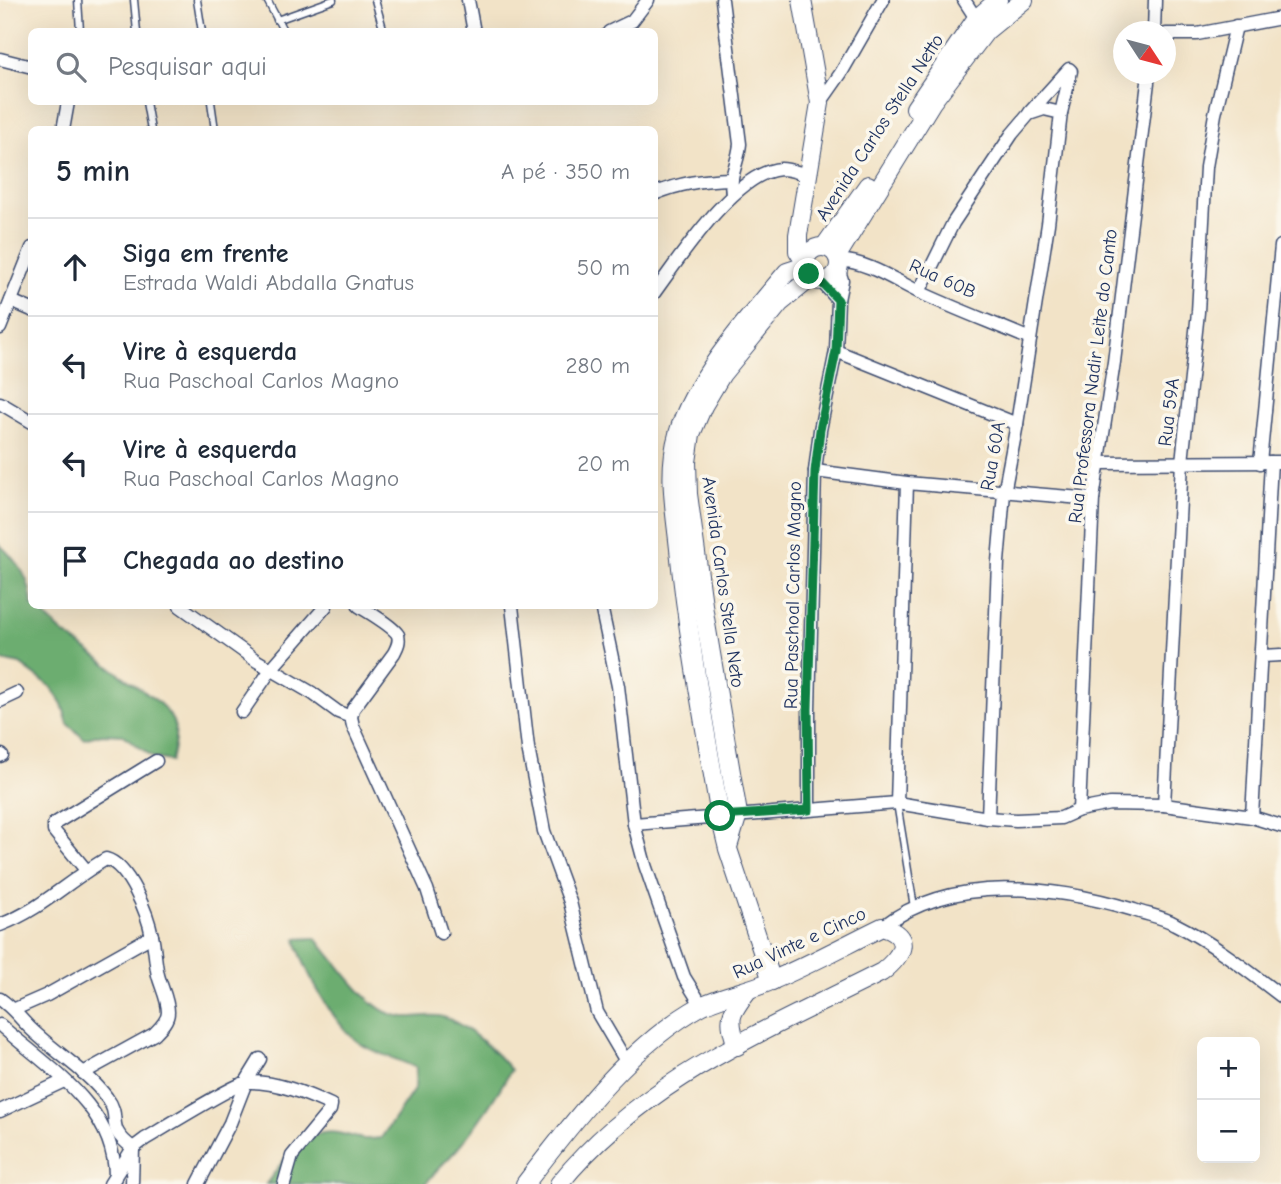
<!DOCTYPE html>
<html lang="pt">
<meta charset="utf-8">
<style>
body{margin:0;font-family:"Comic Neue",sans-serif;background:#f2f2f3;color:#1f2937}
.controls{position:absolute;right:21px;bottom:21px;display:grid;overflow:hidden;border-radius:10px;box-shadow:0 7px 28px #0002}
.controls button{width:63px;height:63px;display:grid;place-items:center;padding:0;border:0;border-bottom:2px solid #e0e1e3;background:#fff;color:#1f2937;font:35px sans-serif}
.compass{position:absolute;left:1113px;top:21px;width:63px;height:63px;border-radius:50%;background:#fff;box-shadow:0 7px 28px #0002;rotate:126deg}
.stop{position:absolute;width:21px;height:21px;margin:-16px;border:5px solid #0b8043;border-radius:50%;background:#fff}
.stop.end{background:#0b8043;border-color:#fff;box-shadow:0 2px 7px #0008}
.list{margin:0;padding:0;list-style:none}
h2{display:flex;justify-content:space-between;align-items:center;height:91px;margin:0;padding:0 28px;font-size:30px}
h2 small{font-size:23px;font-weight:400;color:#747a83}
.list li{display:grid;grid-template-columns:46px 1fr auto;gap:21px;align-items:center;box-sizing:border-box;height:98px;padding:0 28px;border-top:2px solid #e0e1e3}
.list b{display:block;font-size:26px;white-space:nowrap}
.list p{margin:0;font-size:23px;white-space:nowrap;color:#747a83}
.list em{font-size:23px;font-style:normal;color:#747a83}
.icon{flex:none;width:38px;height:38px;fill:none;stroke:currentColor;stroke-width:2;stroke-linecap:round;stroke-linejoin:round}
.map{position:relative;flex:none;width:1281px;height:1184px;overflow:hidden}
.search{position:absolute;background:#fff;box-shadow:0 7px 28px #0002;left:28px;top:28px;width:630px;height:77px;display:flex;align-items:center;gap:18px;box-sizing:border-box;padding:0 24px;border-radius:10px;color:#747a83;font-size:26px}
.panel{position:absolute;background:#fff;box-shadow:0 7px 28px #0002;left:28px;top:126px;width:630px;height:483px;border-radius:10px}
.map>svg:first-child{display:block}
</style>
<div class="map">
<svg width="1281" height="1184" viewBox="0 0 1281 1184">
<rect width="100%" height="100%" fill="#fbf7ec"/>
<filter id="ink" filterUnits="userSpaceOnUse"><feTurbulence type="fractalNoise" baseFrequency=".0143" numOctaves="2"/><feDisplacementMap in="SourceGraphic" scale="14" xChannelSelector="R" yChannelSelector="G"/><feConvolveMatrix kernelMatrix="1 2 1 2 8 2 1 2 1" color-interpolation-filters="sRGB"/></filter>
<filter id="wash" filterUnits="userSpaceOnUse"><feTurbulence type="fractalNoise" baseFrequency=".00686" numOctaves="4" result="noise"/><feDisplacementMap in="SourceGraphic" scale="28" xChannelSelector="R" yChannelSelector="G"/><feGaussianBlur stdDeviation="1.57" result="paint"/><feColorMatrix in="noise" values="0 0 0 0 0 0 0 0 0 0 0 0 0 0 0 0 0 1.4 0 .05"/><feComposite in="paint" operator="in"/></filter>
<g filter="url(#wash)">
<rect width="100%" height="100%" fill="#f2e3c7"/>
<!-- forest -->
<g fill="#6cad70" stroke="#446e67" stroke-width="2">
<path d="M0,545C19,563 31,579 32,606H39L48,619L62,632L157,701C179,721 178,732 171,761L154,758L123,735L102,734L84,739L68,724L62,704L51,687L20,664L0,660Z"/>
<path d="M315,938C337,960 359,998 386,1012C407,1022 418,1014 439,1016C462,1020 497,1053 511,1070C496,1097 478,1123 459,1147C448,1160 435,1170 426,1184H266C285,1159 303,1127 338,1133C359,1137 358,1141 381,1138L415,1088L416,1068C398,1058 377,1055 361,1044C335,1027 303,969 296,939Z"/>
</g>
</g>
<g filter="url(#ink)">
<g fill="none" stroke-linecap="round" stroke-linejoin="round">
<defs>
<g id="lane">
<polyline points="78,0 80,31"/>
<polyline points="134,0 137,32"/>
<polyline points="197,0 202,32"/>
<polyline points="267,0 284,32"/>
<polyline points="375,0 384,32"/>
<polyline points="277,20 333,0"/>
<polyline points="146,102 151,130"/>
<polyline points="211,102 215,130"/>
<polyline points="897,803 914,907"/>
</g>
<g id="street">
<polyline points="468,0 474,32"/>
<path d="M722,0L740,144C738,164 729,175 732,195"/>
<polyline points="964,0 979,23"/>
<polyline points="609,32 632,21 648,0"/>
<polyline points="1154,32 1155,0"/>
<polyline points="1166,34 1197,34 1281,18"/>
<polyline points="0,59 32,67"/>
<polyline points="820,103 841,73 883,0"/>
<polyline points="1030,112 1069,69 1071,71 1061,113"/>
<polyline points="63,130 68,102"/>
<path d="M654,194C680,183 703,180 730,179"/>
<path d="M838,260C869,262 892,279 919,292C955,309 993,323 1030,339"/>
<polyline points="820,280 838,300"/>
<polyline points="919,292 953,223 1012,134 1029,114 1044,109 1061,113 1048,224 1017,424 1004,493 998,562 988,818"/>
<path d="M654,293C679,259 736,171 781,169C790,169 799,173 808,175"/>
<polyline points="11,301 32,310"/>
<polyline points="0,328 32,248"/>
<polyline points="836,351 1017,424"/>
<polyline points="0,403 32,422"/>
<polyline points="1099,463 1281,462"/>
<polyline points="1260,463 1281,246"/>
<polyline points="815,471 907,483 1093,499"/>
<polyline points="180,606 257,661 312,693 338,712 351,717"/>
<path d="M359,606C368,612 393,626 398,635C400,642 397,647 394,653L353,709L351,717L353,726L427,889L441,933"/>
<polyline points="512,606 528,748 544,831 570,902 597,1012 627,1063"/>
<polyline points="601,606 618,686 634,824 645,865 684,977 702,1006"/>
<polyline points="1263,656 1281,655"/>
<polyline points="0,701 17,693"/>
<polyline points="242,712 272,668 326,606"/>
<polyline points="0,756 2,755"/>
<polyline points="897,803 907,483"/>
<polyline points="1164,805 1182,462 1198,312 1206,167 1215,114 1236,26"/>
<polyline points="809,809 809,709 815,471 820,430 836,351 838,300 842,280 838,268"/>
<polyline points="1079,810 1093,499 1114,362 1149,74"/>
<polyline points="1252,817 1271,462"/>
<polyline points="634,824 897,803 988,818 1016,820 1061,818 1079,810 1110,804 1164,805 1252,817 1281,826"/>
<polyline points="86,870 54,831 54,824 156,761"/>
<path d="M0,925C41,910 69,880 106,859C129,865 148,915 152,936C155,949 155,962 158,975C161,987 168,999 168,1012C168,1021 160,1028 154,1034L83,1073"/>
<path d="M882,927C952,873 1055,886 1134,910C1148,915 1163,917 1175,924C1213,943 1247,970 1281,996"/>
<path d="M0,999C13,1008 17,1015 27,1025C52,1051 86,1069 107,1098C123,1119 103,1126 133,1148L132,1184"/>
<polyline points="15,1009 47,995 152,936"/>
<path d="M0,1025C47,1067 116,1107 115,1178"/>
<polyline points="0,1111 64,1081"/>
<path d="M110,1184L133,1148L145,1139C162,1129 236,1083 248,1082C276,1081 307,1094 331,1105L330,1110L292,1156L284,1184"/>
<polyline points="198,1184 230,1123 246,1082 260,1059"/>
</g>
<g id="secondary">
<polyline points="802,0 820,103 798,235 798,251 805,262"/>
<polyline points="915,108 976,19 998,0"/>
<polyline points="824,247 868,185"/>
<circle cx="822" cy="264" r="17"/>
<polyline points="837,256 932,102 986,31 1024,0"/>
<polyline points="728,847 738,814 704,612 688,494 687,462 691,434 703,406 722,374 780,303 812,277"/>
<path d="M772,981L728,849L720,816C705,727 688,639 679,549C675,510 667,472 678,434C693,380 750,316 787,272L805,266"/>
<path d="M737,1046C727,1017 730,1014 748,990"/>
<path d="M525,1184C573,1122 630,1045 701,1006C722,995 749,991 771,981C809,965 845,945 882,927C914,937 902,956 882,972C764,1032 645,1078 559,1184"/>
</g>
</defs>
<!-- lane casing -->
<use href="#lane" stroke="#3b4a6e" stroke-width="9"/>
<!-- street casing -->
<use href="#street" stroke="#3b4a6e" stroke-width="15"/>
<!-- secondary casing -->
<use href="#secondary" stroke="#3b4a6e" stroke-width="20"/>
<!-- lane -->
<use href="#lane" stroke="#fff" stroke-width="6"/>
<!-- street -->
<use href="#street" stroke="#fff" stroke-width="12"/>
<!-- secondary -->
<use href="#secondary" stroke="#fff" stroke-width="18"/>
</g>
</g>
<g fill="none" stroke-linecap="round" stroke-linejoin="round" filter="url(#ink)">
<!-- route -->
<polyline stroke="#0b8043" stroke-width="9" points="720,816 809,810 808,709 815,471 820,430 836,351 838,300 820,281 809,274"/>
</g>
<g text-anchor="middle" stroke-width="7" stroke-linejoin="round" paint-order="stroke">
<!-- street labels -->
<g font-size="19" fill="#1b2f5e" stroke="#fbf7ec">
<text transform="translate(879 127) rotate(-57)" y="7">Avenida Carlos Stella Netto</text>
<text transform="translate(943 278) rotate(24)" y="7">Rua 60B</text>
<text transform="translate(1092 376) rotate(-83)" y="7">Rua Professora Nadir Leite do Canto</text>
<text transform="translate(1168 412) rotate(-83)" y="7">Rua 59A</text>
<text transform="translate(992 456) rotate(-80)" y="7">Rua 60A</text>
<text transform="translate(724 582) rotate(82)" y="7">Avenida Carlos Stella Neto</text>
<text transform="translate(792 595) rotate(-89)" y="7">Rua Paschoal Carlos Magno</text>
<text transform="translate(799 942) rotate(-25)" y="7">Rua Vinte e Cinco</text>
</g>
</g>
</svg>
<div class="controls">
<button>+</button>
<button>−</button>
</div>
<svg class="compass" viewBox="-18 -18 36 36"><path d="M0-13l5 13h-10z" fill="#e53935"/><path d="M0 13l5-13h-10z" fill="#747a83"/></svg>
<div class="stop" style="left:720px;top:816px"></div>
<div class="stop end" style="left:809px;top:274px"></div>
<div class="search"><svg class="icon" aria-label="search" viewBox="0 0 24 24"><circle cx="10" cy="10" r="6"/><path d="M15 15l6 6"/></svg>Pesquisar aqui</div>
<section class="panel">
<h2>5 min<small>A pé · 350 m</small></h2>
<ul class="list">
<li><svg class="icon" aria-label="ahead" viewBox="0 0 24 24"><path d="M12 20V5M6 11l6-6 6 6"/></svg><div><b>Siga em frente</b><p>Estrada Waldi Abdalla Gnatus</p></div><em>50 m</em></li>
<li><svg class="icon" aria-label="left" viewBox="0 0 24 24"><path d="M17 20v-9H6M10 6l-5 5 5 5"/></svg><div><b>Vire à esquerda</b><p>Rua Paschoal Carlos Magno</p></div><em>280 m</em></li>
<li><svg class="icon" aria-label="left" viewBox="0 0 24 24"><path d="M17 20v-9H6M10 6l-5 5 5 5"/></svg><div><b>Vire à esquerda</b><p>Rua Paschoal Carlos Magno</p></div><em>20 m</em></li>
<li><svg class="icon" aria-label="arrive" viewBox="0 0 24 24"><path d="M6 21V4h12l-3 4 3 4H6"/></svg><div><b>Chegada ao destino</b></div></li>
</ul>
</section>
</div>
